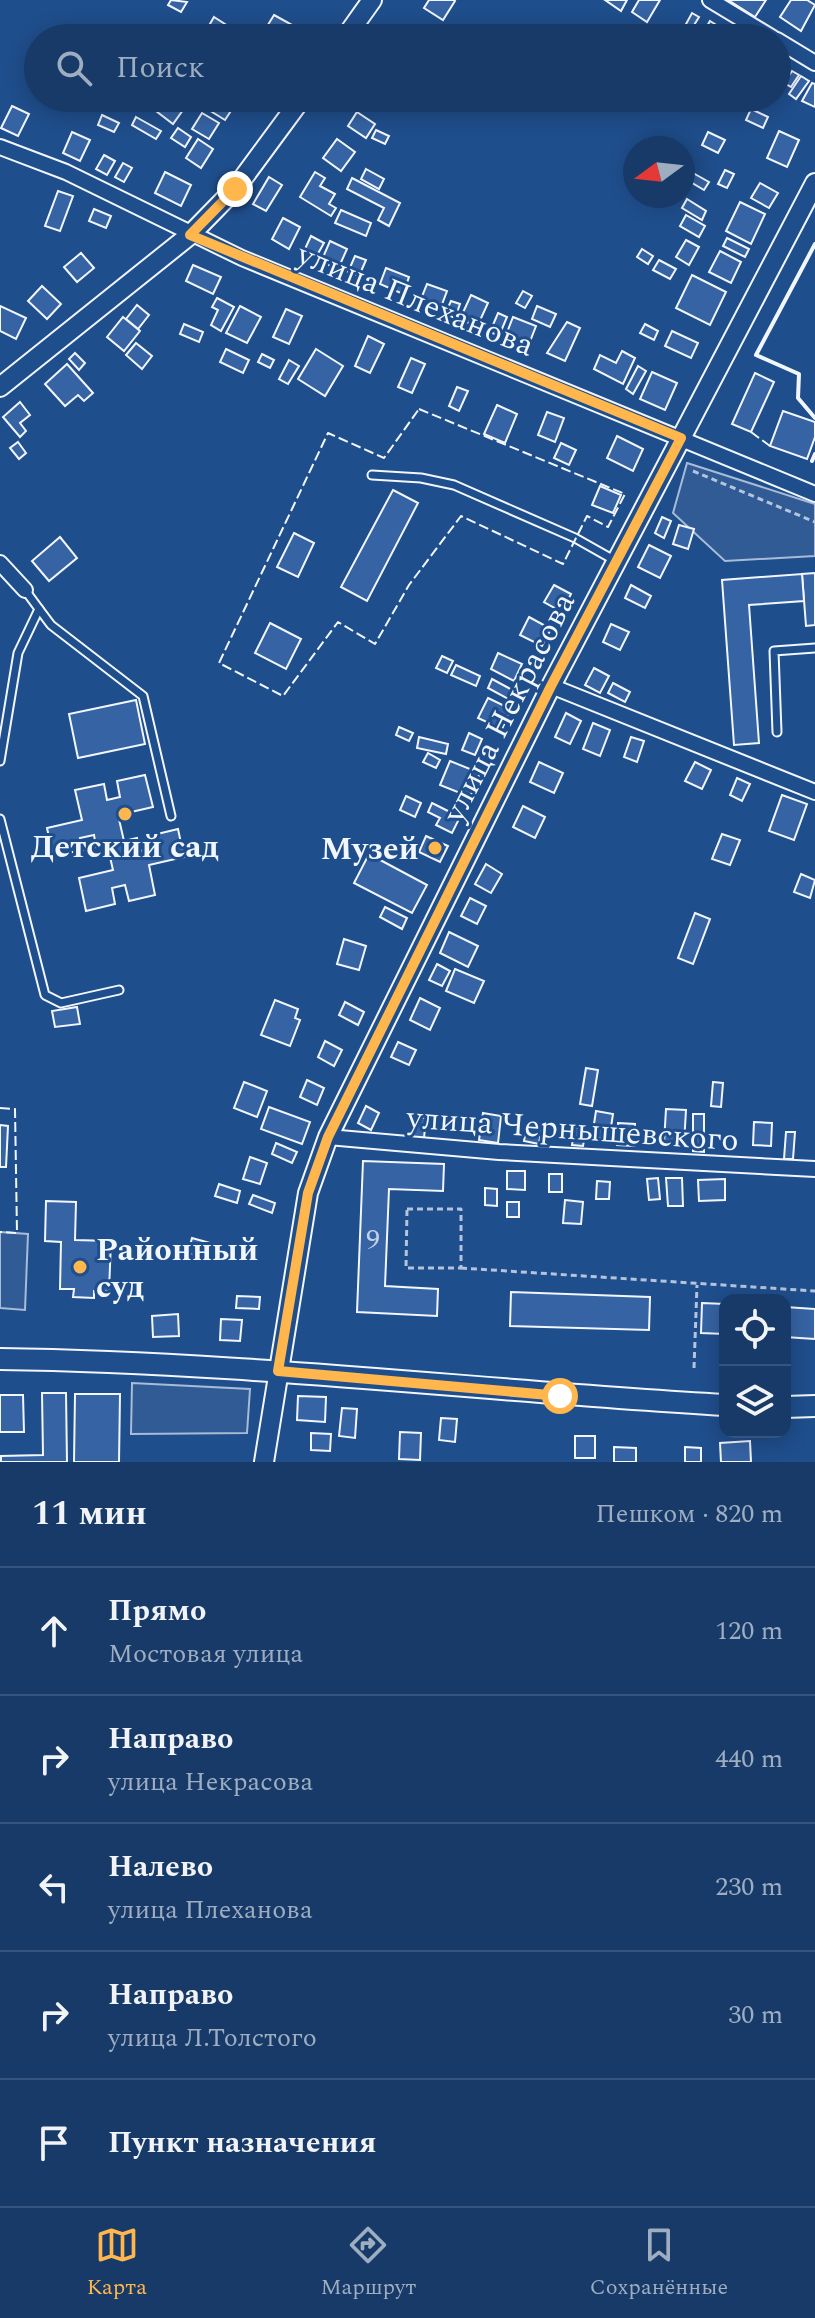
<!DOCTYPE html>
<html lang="ru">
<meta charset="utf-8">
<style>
body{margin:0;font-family:Spectral,serif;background:#244571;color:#f1f3f6}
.controls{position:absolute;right:24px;bottom:24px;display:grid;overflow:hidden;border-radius:16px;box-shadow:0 4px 20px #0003}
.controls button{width:72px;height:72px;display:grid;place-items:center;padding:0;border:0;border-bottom:2px solid #36547d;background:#173a69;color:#f1f3f6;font:40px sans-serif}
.compass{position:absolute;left:623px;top:136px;width:72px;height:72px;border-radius:50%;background:#173a69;box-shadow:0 4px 20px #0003;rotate:255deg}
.stop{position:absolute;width:24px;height:24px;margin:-18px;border:6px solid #ffb74d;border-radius:50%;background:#fff}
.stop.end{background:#ffb74d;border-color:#fff;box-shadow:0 2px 8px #0008}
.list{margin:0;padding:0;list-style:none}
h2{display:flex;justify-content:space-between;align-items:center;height:104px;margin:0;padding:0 32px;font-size:34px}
h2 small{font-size:26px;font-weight:400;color:#9eadc0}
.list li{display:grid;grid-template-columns:52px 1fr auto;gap:24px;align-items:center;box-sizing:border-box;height:128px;padding:0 32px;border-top:2px solid #36547d}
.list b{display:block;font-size:30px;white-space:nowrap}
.list p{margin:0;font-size:26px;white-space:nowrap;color:#9eadc0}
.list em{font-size:26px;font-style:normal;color:#9eadc0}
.icon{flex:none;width:44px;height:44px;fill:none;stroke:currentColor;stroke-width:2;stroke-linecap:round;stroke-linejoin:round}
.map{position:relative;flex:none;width:815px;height:1462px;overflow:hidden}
.search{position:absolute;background:#173a69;box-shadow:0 4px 20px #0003;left:24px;right:24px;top:24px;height:88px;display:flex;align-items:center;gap:20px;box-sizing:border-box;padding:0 28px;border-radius:44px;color:#9eadc0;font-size:30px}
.sheet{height:744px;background:#173a69}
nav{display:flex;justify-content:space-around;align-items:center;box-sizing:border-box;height:112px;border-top:2px solid #36547d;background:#173a69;font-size:22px;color:#9eadc0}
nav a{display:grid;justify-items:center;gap:4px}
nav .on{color:#ffb74d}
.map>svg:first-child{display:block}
</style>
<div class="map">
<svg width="815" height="1462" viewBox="0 0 815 1462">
<rect width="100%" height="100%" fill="#1f4e8c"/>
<!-- parking -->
<g fill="#305b95" stroke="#a8bbd7" stroke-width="2">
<polygon points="687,463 815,504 815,556 725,561 673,513"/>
<polygon points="0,1232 28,1234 25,1310 0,1308"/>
<polygon points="132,1383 250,1389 247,1433 131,1434"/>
</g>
<!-- building -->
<g fill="#3563a3" stroke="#f2f6ff" stroke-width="2">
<polygon points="171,0 187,2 181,12 168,5"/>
<polygon points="429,0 454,0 455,1 443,20 424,8"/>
<polygon points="605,0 627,0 621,11"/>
<polygon points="639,0 660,0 647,22 632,12"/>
<polygon points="728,0 766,0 755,17"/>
<polygon points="791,0 807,0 815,5 801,31 780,17"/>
<polygon points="692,13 699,17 686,38 680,35"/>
<polygon points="274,15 296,27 289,38 266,28"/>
<polygon points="214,17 225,24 217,38 206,38 203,36"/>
<polygon points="710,21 731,34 729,38 700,38"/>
<polygon points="792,71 799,75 791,87 784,83"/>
<polygon points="801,76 809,81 796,99 789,94"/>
<polygon points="812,83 815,84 815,107 802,101"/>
<polygon points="165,98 183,110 173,124 156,111"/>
<polygon points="210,98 227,98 236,103 225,120 204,107"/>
<polygon points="429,98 457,98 450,110"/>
<polygon points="750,98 762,98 764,99 759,108 748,102"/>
<polygon points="12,106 29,114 18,136 1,128"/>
<polygon points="751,109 768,117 763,128 746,120"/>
<polygon points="357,112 375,124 366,138 348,126"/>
<polygon points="202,113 219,123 209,139 192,129"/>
<polygon points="102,115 119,123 114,132 98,125"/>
<polygon points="136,117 161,131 156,139 132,125"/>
<polygon points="178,128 191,137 185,147 171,138"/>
<polygon points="376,130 389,136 385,144 372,138"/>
<polygon points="779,131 799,140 787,167 767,158"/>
<polygon points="72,132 90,140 80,161 63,153"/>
<polygon points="708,132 725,140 718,153 702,145"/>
<polygon points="198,139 213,149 201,168 186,158"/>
<polygon points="337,139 355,152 341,171 323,158"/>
<polygon points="104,155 115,161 107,175 96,169"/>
<polygon points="123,163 132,168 124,182 115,177"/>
<polygon points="366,169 384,179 379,189 361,179"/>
<polygon points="725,170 734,174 727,188 718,184"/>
<polygon points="165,172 191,185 181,206 155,193"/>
<polygon points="315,172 325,178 320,186 335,194 329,204 336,208 331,216 300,197"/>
<polygon points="693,173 709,182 704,190 689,181"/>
<polygon points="269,177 282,185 266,211 253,204"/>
<polygon points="352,178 400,203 389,226 378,220 384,208 347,189"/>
<polygon points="760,183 778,193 769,208 751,198"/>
<polygon points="58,191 73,196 60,231 45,226"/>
<polygon points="687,199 706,211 702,220 682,208"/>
<polygon points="740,202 765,214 751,244 726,231"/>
<polygon points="94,209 111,216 106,228 89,221"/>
<polygon points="341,210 371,223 366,236 335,223"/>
<polygon points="686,215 705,226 699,237 680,226"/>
<polygon points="283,218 300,227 289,249 272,239"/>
<polygon points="311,236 324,243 316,257 304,251"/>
<polygon points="727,238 749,249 745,257 723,246"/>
<polygon points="686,240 699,247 689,265 676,257"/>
<polygon points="330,241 347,249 338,269 321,262"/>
<polygon points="642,249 653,256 648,264 637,257"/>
<polygon points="720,251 741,262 731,283 709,272"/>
<polygon points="81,253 94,268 77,282 64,267"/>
<polygon points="355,256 366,260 359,276 348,272"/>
<polygon points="659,260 676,269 670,279 653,270"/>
<polygon points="193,265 221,277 213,294 186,281"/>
<polygon points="386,268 409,277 403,294 380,284"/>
<polygon points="692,275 726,292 710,325 676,308"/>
<polygon points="427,284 447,291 441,307 421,299"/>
<polygon points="42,286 61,304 47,319 28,301"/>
<polygon points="523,291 532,296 525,308 516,303"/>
<polygon points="471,295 488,303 477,327 460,319"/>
<polygon points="217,298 234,307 221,331 211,325 218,310 212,307"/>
<polygon points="451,301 460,304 455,318 445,314"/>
<polygon points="137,305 149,315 138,329 126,319"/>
<polygon points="0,306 26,318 16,339 0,331"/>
<polygon points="240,306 261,317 247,343 226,333"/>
<polygon points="537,306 556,314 550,327 532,319"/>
<polygon points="286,309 302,316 289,344 273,337"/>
<polygon points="498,313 507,317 499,336 490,332"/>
<polygon points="123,317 140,331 124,351 107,337"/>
<polygon points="513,317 536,326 527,349 504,340"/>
<polygon points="567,322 580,328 565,361 547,353"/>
<polygon points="184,324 203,332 199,342 180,334"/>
<polygon points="645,324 658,331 654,340 640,333"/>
<polygon points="672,331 698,343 691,358 665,346"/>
<polygon points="368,336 384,344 370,373 355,366"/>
<polygon points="136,343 152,356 142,369 126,355"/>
<polygon points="226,349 249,360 243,373 220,362"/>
<polygon points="316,349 343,366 325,396 298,379"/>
<polygon points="622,351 635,358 623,384 594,369 600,355 616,363"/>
<polygon points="75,353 85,363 79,370 69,359"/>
<polygon points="262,354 274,360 270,368 258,362"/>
<polygon points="411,358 425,364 412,393 398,387"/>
<polygon points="289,360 299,366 288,384 279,379"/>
<polygon points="67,364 93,393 84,401 78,395 65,406 45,384"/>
<polygon points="638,366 646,371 633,394 626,389"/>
<polygon points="652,372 677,383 665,410 640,399"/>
<polygon points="755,373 774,382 751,432 732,424"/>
<polygon points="457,387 468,391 459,411 449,406"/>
<polygon points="20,402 30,415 20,423 26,431 20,437 3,417"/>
<polygon points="497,405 517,414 505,443 484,434"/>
<polygon points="783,411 815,422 815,437 807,459 770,446"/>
<polygon points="547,412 564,418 555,442 538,435"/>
<polygon points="617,436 643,449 633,471 607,458"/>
<polygon points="18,442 26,453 19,459 10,448"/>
<polygon points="561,443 576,450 569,465 554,458"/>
<polygon points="600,486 621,495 613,513 592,505"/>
<polygon points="393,490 418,503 367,601 341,587"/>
<polygon points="662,517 671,521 664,538 655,533"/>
<polygon points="679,525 694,529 688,549 673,544"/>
<polygon points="294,533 314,543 298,577 277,567"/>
<polygon points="60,537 77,558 49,581 32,561"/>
<polygon points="649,545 671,556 660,578 638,567"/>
<polygon points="815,573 815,625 806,626 802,574"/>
<polygon points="802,574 804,601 749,605 759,743 734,745 722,580"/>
<polygon points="554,585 571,594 562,612 544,602"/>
<polygon points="631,585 651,596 645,608 625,598"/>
<polygon points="529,617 551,629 542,646 520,635"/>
<polygon points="270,623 301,639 286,669 255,653"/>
<polygon points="611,624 629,632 620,650 603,642"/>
<polygon points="498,653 522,664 514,681 491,669"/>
<polygon points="442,656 453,661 447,673 436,668"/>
<polygon points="456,665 480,676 476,686 451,675"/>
<polygon points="594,668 609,676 600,693 585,685"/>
<polygon points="492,679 516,692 512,701 488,688"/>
<polygon points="613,683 630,692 625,702 608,693"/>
<polygon points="488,698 511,709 502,729 478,718"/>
<polygon points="136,700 145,744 78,758 69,714"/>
<polygon points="566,713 581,721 570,744 555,737"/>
<polygon points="593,723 610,730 600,756 583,749"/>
<polygon points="399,727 413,733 409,741 396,735"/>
<polygon points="469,733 482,739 475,755 462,750"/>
<polygon points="419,737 448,744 446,754 417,748"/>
<polygon points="631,737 644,741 637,762 624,757"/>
<polygon points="428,753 440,760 436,768 423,762"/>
<polygon points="450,761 480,773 470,797 440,785"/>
<polygon points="539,762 563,773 554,793 530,782"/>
<polygon points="695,762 711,770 702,789 685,781"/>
<polygon points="145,775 153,807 118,815 124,841 137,838 140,851 152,848 149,836 178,829 184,857 149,865 155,895 129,901 125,885 112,888 115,904 86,911 79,878 113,870 107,844 96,847 94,835 80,838 83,850 53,856 47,828 82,820 75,790 104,784 107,800 120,797 117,781"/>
<polygon points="737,778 750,784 742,801 730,795"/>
<polygon points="782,795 807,804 794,840 769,831"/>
<polygon points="406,796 421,803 415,817 400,810"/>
<polygon points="432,803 460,817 452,833 436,825 440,818 428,812"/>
<polygon points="523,806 545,817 535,838 513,827"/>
<polygon points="722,834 740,840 730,865 712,859"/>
<polygon points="426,836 448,846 440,862 419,852"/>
<polygon points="369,854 427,885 412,913 354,883"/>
<polygon points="486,864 502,874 491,893 475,884"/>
<polygon points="801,874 815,880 810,898 794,892"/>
<polygon points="470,898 486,906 477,924 461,916"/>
<polygon points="385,907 407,918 402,929 380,917"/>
<polygon points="695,913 710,919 693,964 678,958"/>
<polygon points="449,932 478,946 468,967 440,953"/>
<polygon points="344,939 366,946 359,970 337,964"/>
<polygon points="437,964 450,971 442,986 429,980"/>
<polygon points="455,969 484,981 474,1003 446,991"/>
<polygon points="420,998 440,1008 430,1030 410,1020"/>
<polygon points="275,1000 298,1009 295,1018 300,1020 290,1046 261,1035"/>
<polygon points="345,1002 364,1012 358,1025 339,1015"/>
<polygon points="77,1007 80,1024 55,1027 52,1011"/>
<polygon points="325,1041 342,1050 334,1066 318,1057"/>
<polygon points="398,1042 416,1050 409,1065 391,1057"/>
<polygon points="586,1068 598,1070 592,1106 580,1104"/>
<polygon points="307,1080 324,1088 317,1105 300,1097"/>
<polygon points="244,1082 267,1091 257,1117 234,1108"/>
<polygon points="713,1082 723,1083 721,1107 711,1106"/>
<polygon points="366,1106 379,1113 371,1130 358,1123"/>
<polygon points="269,1107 310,1122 302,1144 261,1129"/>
<polygon points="666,1109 686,1110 684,1144 664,1143"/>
<polygon points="596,1111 613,1114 609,1140 592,1137"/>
<polygon points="483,1113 501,1116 498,1143 479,1140"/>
<polygon points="693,1114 704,1114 704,1152 693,1151"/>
<polygon points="415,1116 426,1118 424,1138 413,1137"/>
<polygon points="754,1122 772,1123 771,1146 753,1145"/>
<polygon points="527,1123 542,1126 539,1144 524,1141"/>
<polygon points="618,1123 635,1124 634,1146 617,1145"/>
<polygon points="0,1125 8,1126 6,1167 0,1167"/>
<polygon points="575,1127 586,1129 583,1146 572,1145"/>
<polygon points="786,1132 795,1132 793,1159 784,1159"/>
<polygon points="276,1143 297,1152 292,1163 272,1154"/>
<polygon points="250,1157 267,1163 260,1184 243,1179"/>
<polygon points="363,1161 444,1164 443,1191 389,1189 385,1286 438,1289 437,1316 357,1312"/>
<polygon points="507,1171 525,1171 525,1190 507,1189"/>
<rect x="549" y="1174" width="13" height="18"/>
<polygon points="658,1178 660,1199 649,1200 647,1179"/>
<polygon points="666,1178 682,1178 683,1206 668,1206"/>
<polygon points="725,1179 725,1200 699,1201 698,1180"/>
<polygon points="597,1181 610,1182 609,1199 596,1199"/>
<polygon points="219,1184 240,1191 237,1203 215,1196"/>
<polygon points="485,1188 497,1189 497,1206 485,1205"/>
<polygon points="253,1195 275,1203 272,1213 249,1204"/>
<polygon points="565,1200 583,1202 581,1224 563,1223"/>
<polygon points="46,1201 76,1202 75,1240 111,1241 109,1291 94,1291 94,1298 73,1297 74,1289 60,1289 61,1242 45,1241"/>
<rect x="507" y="1202" width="12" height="15"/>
<polygon points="192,1238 217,1245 213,1260 188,1253"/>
<polygon points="511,1292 650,1297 649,1330 510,1326"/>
<polygon points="237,1296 260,1297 259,1309 236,1308"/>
<polygon points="702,1303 725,1304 725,1334 701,1333"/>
<polygon points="785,1307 815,1309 815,1339 785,1337"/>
<polygon points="178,1314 179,1336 153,1337 152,1316"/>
<polygon points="221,1319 242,1320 240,1341 220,1340"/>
<polygon points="42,1393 66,1393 67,1462 1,1462 1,1456 43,1455"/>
<polygon points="75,1394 120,1394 119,1462 74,1462"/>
<polygon points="0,1395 23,1395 24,1432 0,1432"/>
<polygon points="298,1396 326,1397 325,1422 297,1420"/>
<polygon points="342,1408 357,1409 355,1438 339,1436"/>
<polygon points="441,1418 457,1419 455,1442 439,1440"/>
<polygon points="400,1432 421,1433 420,1460 399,1459"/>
<polygon points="311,1433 331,1434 330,1451 311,1450"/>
<rect x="575" y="1436" width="20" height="22"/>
<polygon points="750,1441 751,1462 721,1462 720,1443"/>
<polygon points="614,1447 636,1448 636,1462 614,1462"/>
<polygon points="685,1447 701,1448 701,1462 685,1462"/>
</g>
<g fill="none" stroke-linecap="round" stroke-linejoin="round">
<defs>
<g id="service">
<polyline points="372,475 421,478 454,485 575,538 614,560"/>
<polyline points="39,609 51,625 143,696 171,816"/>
<polyline points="777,732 774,651 815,648"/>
<polyline points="0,761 18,653 39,609 25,590"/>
<polyline points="0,819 45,995 61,1003 119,990"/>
</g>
<g id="minor">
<polyline points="710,0 773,38"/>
<polyline points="777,40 815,63"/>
<polyline points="0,147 66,172 242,258 815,494"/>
<polyline points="0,563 25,590"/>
<polyline points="551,686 815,792"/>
<polyline points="328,1137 499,1152 815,1169"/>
</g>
<g id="tertiary">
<polyline points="345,38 372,0"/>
<polyline points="0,387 190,235 235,189 302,98"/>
<polyline points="264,1462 308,1193 328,1137 551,686 815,183"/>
</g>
<g id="secondary">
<path d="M0,1359C242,1362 483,1391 725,1405"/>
<polyline points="785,1407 815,1406"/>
</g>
</defs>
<!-- service casing -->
<use href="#service" stroke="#f2f6ff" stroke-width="11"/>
<!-- minor casing -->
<use href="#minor" stroke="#f2f6ff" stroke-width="18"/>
<!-- tertiary casing -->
<use href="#tertiary" stroke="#f2f6ff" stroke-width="22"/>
<!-- secondary casing -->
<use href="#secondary" stroke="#f2f6ff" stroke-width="24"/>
<!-- path -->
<g stroke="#b3c4dc" stroke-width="3" stroke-dasharray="6 4" stroke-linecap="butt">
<polyline points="693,471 815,522"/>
<polygon points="407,1209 461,1209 461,1268 406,1268"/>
<polyline points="461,1268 815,1291"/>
<polyline points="694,1368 697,1285"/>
</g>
<!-- service -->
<use href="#service" stroke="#1f4e8c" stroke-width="7"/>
<!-- minor -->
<use href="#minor" stroke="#1f4e8c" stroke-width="14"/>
<!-- tertiary -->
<use href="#tertiary" stroke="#1f4e8c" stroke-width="18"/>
<!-- secondary -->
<use href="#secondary" stroke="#1f4e8c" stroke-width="20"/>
<!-- fence -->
<g stroke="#f2f6ff" stroke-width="2" stroke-dasharray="10 4" stroke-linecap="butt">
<polygon points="419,409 625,494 608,527 587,516 563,564 461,516 409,585 375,644 338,622 283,696 219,663 328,433 384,458"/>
<polyline points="751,432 770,446"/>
<polyline points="0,1108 15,1109 17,1233 0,1232"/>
</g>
<!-- wall -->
<g stroke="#f2f6ff" stroke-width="4">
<polyline points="815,244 756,355 799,374 798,398 815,418"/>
<polyline points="812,461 815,454"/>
</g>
</g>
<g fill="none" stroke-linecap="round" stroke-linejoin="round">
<!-- route -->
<polyline stroke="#ffb74d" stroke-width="10" points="235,189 190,235 681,438 551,686 328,1137 308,1193 278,1371 560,1396"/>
</g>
<!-- markers -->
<g fill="#ffb74d" stroke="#1f4e8c" stroke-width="3">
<circle cx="125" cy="814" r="8"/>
<circle cx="435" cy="848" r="8"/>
<circle cx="80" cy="1267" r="8"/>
</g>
<g text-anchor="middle" stroke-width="6" stroke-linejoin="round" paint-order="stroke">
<!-- number labels -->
<g font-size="28" fill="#c3d1e8">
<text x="373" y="1249">9</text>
</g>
<!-- street labels -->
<g font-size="32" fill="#f2f6ff" stroke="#1f4e8c">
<text transform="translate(416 299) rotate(22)" y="11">улица Плеханова</text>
<text transform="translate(508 707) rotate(-63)" y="11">улица Некрасова</text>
<text transform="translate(573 1128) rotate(4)" y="11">улица Чернышевского</text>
</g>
<!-- poi labels -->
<g font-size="32" font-weight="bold" fill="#f2f6ff" stroke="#1f4e8c">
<text x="125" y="857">Детский сад</text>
<text x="419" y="859" text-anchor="end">Музей</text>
<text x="96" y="1260" text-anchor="start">Районный<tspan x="96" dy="37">суд</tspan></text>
</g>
</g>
</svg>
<div class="controls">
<button><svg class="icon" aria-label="locate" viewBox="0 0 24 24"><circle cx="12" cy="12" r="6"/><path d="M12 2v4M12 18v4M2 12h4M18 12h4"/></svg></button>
<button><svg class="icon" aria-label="layers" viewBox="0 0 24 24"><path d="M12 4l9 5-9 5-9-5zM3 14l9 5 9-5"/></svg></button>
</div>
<svg class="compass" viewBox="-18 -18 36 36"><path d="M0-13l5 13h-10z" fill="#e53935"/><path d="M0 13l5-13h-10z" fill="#9eadc0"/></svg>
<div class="stop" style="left:560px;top:1396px"></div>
<div class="stop end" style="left:235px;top:189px"></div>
<div class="search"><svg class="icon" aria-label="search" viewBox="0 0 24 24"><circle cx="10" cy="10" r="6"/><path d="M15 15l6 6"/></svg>Поиск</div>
</div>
<section class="sheet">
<h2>11 мин<small>Пешком · 820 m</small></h2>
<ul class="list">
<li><svg class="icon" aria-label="ahead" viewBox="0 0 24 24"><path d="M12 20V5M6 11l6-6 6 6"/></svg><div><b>Прямо</b><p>Мостовая улица</p></div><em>120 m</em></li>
<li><svg class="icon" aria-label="right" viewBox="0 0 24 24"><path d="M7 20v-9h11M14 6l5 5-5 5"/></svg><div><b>Направо</b><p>улица Некрасова</p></div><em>440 m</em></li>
<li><svg class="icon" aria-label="left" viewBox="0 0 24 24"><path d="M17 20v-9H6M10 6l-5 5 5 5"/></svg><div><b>Налево</b><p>улица Плеханова</p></div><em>230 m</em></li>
<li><svg class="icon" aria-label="right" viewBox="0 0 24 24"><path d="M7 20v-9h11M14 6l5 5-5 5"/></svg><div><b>Направо</b><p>улица Л.Толстого</p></div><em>30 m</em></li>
<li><svg class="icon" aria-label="arrive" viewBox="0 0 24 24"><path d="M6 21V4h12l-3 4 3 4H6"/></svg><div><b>Пункт назначения</b></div></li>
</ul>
</section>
<nav>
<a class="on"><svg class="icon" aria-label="map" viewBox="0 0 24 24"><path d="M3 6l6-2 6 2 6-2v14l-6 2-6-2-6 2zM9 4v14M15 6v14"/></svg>Карта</a>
<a><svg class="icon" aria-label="directions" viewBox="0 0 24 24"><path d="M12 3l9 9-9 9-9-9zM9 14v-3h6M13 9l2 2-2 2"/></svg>Маршрут</a>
<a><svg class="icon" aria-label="saved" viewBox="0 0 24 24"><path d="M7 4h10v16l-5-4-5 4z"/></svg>Сохранённые</a>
</nav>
